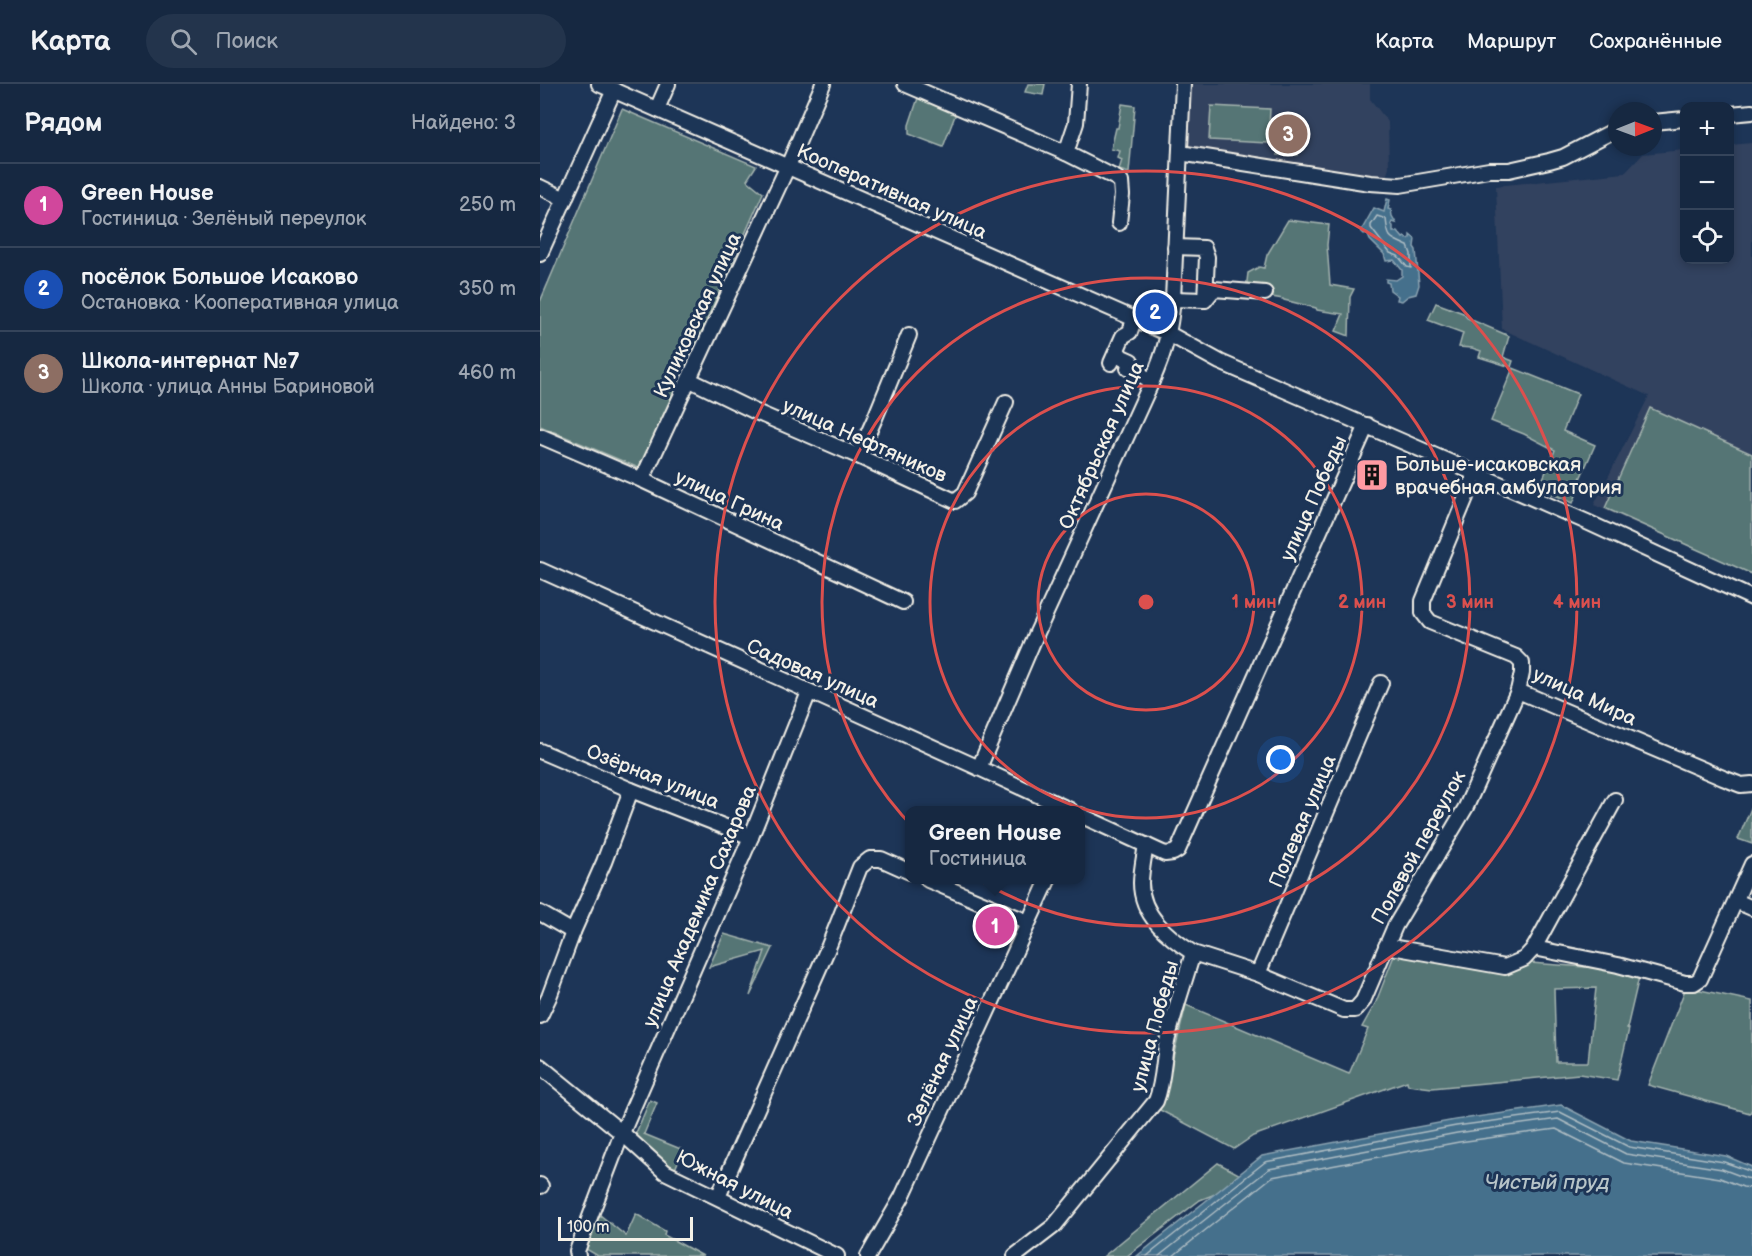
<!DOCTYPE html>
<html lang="ru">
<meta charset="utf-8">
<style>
body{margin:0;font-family:"Balsamiq Sans",sans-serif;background:#23344c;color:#f1f3f6}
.controls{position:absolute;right:18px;top:18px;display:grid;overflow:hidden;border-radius:12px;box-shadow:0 3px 9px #0003}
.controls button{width:54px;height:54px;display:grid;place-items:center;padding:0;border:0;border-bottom:2px solid #35445a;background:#162841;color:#f1f3f6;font:30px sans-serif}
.compass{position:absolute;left:1068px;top:18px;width:54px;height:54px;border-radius:50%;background:#162841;box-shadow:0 3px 9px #0003;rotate:89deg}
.scale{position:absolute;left:18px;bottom:15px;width:135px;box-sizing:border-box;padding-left:6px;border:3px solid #f4f1e8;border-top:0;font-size:16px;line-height:21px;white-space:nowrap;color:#f4f1e8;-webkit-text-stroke:4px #1d3557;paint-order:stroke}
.you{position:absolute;left:741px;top:676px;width:21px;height:21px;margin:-15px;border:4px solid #fff;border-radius:50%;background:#1a73e8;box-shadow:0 0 0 9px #1a73e833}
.badge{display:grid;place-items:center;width:39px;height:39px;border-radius:50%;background:#8bbbb9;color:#fff;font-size:20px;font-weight:700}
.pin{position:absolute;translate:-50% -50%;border:3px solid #fff;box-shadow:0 2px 6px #0006}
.popup{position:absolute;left:365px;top:722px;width:180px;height:78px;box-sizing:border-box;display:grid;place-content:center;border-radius:12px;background:#162841;filter:drop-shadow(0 2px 4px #0005);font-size:20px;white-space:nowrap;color:#9ea6b1}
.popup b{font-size:22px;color:#f1f3f6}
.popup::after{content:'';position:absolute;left:50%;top:100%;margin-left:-12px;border:12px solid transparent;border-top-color:#162841}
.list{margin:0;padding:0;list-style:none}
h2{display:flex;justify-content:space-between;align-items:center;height:78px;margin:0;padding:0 24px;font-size:26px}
h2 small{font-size:20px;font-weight:400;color:#9ea6b1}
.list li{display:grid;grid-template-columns:39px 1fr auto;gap:18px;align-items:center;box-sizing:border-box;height:84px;padding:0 24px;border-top:2px solid #35445a}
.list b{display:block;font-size:22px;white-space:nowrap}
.list p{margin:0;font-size:20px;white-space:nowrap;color:#9ea6b1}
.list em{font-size:20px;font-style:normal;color:#9ea6b1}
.icon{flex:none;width:33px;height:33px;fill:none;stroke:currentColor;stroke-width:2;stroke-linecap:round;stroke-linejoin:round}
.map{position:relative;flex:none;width:1212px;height:1172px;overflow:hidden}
header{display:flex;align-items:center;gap:36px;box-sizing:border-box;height:84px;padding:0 30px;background:#162841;border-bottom:2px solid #35445a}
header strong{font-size:28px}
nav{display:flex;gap:33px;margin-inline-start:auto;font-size:21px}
.search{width:420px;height:54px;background:#23344c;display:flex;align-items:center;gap:15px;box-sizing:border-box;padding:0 21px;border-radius:33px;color:#9ea6b1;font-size:22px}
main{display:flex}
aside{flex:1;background:#162841}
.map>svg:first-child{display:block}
</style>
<header>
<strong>Карта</strong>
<div class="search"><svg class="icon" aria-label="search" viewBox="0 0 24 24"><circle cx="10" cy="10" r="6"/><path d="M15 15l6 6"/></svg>Поиск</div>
<nav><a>Карта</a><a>Маршрут</a><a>Сохранённые</a></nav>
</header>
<main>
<aside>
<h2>Рядом<small>Найдено: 3</small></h2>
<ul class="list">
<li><span class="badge" style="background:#d1479c">1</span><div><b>Green House</b><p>Гостиница · Зелёный переулок</p></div><em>250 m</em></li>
<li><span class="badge" style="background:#1a4fb4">2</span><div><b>посёлок Большое Исаково</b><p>Остановка · Кооперативная улица</p></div><em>350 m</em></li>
<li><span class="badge" style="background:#8d6e63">3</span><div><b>Школа-интернат №7</b><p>Школа · улица Анны Бариновой</p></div><em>460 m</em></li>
</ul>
</aside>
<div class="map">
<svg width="1212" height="1172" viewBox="0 0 1212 1172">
<rect width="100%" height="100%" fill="#1d3557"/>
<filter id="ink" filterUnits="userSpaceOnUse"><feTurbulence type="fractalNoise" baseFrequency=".0167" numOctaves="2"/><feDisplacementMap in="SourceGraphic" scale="12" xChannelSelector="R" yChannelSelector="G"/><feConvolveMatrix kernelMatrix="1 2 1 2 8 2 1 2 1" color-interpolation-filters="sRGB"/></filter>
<g filter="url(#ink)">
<!-- built -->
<g fill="#33425f">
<polygon points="651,0 830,0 830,15 848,38 849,84 845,96 654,66 648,61"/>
<polygon points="1212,59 1212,490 1054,421 1109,312 962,245 956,102 1085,89 1103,70 1144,66 1144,176 1190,176 1190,61"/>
</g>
<!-- green -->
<g fill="#547575" stroke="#a4b3ae" stroke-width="1.5" fill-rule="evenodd">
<polygon points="488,0 505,0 503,11 485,8"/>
<polygon points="378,14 416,29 403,63 369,50 369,41"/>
<polygon points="582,20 595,22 589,89 579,86 582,76 578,74 580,67 571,65 576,44 578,44"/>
<polygon points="671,22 730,25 728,59 669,56"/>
<polygon points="82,25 216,82 207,96 223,109 101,385 0,342 0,218"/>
<polygon points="740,33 759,34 758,71 738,71"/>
<polygon points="748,136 789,141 787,161 790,201 814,205 810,213 809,252 796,247 803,230 777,226 776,224 744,216 743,215 732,213 732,208 706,206 708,189 719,183 724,184 727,171"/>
<polygon points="896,219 923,229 927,234 969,252 963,273 973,277 971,283 939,273 941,267 932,264 919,263 923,249 888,236"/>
<polygon points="973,284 1038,310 1023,347 1055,361 1040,395 1042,396 1033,419 999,404 1015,366 984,350 951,337"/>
<polygon points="1110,324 1212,370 1212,490 1065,424"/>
<polygon points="1212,722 1212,760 1198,755"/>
<polygon points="184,850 233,864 210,912 225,867 169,883"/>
<path d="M855,869L1072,885L1099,893L1087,944L1089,945L1077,996L1039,990L892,1004L868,1001L867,997L713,1052L694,1065L620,1026L646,921L809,990L828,945L822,943L836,918ZM1056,904L1048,978H1016L1014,905Z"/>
<polygon points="1146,903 1212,917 1212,1025 1210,1029 1108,1001"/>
<polygon points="110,1016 117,1019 104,1050 143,1066 135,1085 96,1055 96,1049"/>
<polygon points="678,1079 708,1095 701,1100 660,1116 587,1172 564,1172"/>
<polygon points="96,1130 125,1147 124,1151 163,1172 58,1172 46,1165 60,1131 86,1152"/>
</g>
<!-- water -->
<g fill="#456f8c" stroke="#8ba3b1" stroke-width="1.5">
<polygon points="847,115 850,116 848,125 851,126 852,132 856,139 852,138 851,140 853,142 853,148 858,148 863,154 865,153 867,155 870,154 870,151 875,155 874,163 876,166 879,201 876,210 868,212 862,217 857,216 858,212 850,206 849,199 846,198 846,195 856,196 862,192 862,186 854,176 846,177 844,170 830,156 827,149 824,150 821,147 834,124 844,128"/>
<polygon points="1021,1021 1091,1057 1186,1072 1212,1083 1212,1172 597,1172 722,1072 915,1036"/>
</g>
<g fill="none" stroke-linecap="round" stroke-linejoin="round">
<!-- shore -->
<g stroke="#aebdc3" stroke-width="1.5">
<path d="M837,132L846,135C848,155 849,154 868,162L871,170V184L867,183L858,172L850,169L831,144V141Z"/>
<polyline points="607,1172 725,1078 916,1042 1020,1028 1089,1063 1184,1078 1212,1088"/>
<polyline points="619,1172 729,1085 917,1049 1018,1035 1086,1070 1182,1085 1206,1094 1212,1095"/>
<polyline points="633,1172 732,1093 919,1058 1016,1045 1084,1079 1180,1094 1203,1103 1212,1104"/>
</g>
<defs>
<g id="minor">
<polyline points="59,0 629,250 680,278 1047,438 1212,514"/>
<polyline points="365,0 526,69 576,94 581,98 582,111 579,139"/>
<polyline points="117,25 128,0"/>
<polyline points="1190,30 1212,28"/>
<polyline points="1113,38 1144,35"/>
<polyline points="526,69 536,39 539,0"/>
<polyline points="640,69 830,99 860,101 949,86 969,86 1009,77 1023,73 1077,45"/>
<polyline points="0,103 25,115"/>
<polyline points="0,170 74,6"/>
<polyline points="633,215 665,216 667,173 664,164 635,163"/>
<polyline points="665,216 674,205 725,209"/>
<polyline points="577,267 582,273 591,277 588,284 612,297"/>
<polyline points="571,279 583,252 590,248 594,235"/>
<polyline points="150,296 216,328 318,372 415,417 425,409 466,318"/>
<polyline points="0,352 102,396 363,518"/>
<polyline points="318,372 335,334 369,251"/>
<polyline points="102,396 248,82 283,0"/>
<polyline points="0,486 439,684 530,726"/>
<polyline points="978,607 1183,694 1201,701 1212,700"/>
<polyline points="0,667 91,706 211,753"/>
<path d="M439,684L495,553L612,297C625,268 630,247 633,215L643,0"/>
<polyline points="540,731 625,770 633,769 638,766 827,341"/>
<polyline points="388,796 488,838"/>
<polyline points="1196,817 1212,824"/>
<polyline points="0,829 33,848"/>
<polyline points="846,862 965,883 984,875 994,864 1075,716"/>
<polyline points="994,864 1078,881 1145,899 1154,899 1160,895 1212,780"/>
<polyline points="653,869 718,890 804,926 815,926 823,917 855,842 926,723 978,607 982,589 982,579 976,573 890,538 883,529 883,517 936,389"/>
<polyline points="718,890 841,599"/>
<polyline points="0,932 9,913 33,848 64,778 91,706"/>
<polyline points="0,982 82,1049 125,1088 297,1172"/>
<polyline points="0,1101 1,1102"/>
<polyline points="178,1113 288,864 320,783 330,775 341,775 370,788"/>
<polyline points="38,1172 37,1167 82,1049 211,753 269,608"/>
<polyline points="328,1172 362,1113 508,796"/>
<path d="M475,1172L514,1142L616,1017C623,999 623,981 626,962C633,930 644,900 653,869C628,853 601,831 601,799C601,787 604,773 606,761"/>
</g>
</defs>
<!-- minor casing -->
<use href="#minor" stroke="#f4f1e8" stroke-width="18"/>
<!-- minor -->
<use href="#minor" stroke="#1d3557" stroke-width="14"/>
</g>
</g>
<!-- distance rings -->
<g fill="none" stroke="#dc504e" stroke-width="3">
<circle cx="606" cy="518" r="108"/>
<circle cx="606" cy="518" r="216"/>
<circle cx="606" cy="518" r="324"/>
<circle cx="606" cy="518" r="431"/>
</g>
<!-- icons -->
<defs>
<symbol id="building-square" viewBox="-11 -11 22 22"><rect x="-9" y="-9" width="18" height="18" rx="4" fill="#ff9aa2" stroke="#1d3557"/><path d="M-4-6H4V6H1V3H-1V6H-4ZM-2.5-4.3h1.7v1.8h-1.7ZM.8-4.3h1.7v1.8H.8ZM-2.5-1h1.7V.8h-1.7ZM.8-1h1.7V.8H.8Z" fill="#111"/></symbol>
</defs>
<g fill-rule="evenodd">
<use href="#building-square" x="813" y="372" width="38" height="38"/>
</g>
<g text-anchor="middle" stroke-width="6" stroke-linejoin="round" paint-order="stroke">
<!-- street labels -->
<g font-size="20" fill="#f4f1e8" stroke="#1d3557">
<text transform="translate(352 107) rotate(24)" y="7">Кооперативная улица</text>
<text transform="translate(157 231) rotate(-65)" y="7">Куликовская улица</text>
<text transform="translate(325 356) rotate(24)" y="7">улица Нефтяников</text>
<text transform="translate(561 361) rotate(-66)" y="7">Октябрьская улица</text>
<text transform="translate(773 414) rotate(-66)" y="7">улица Победы</text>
<text transform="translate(190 416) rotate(25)" y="7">улица Грина</text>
<text transform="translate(273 589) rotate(24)" y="7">Садовая улица</text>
<text transform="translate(1045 612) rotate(25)" y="7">улица Мира</text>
<text transform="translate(113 692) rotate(22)" y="7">Озёрная улица</text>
<text transform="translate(762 737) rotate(-67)" y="7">Полевая улица</text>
<text transform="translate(878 763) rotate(-61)" y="7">Полевой переулок</text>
<text transform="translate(159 822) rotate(-67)" y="7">улица Академика Сахарова</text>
<text transform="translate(614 942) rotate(-75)" y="7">улица Победы</text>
<text transform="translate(402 977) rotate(-65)" y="7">Зелёная улица</text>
<text transform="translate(195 1100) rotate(27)" y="7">Южная улица</text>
</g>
<!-- poi labels -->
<g font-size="20" fill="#f4f1e8" stroke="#1d3557" text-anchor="start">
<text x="855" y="387">Больше-исаковская<tspan x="855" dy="23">врачебная амбулатория</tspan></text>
</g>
<!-- water labels -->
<g font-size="21" font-style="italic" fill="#b7c4c8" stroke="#1d3557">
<text x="1007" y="1105">Чистый пруд</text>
</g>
</g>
<circle cx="606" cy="518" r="9" fill="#dc504e" stroke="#1d3557" stroke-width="3"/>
<g font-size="18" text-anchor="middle" font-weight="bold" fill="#dc504e" stroke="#1d3557" stroke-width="6" stroke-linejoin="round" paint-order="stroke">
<text x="714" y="524">1 мин</text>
<text x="822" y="524">2 мин</text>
<text x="930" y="524">3 мин</text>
<text x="1037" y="524">4 мин</text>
</g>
</svg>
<div class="controls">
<button>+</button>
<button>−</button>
<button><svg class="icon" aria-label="locate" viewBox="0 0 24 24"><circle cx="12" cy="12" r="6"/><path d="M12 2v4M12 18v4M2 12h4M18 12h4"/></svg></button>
</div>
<svg class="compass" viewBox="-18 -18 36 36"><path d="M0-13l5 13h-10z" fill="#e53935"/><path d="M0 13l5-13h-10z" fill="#9ea6b1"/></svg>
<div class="scale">100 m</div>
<div class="you"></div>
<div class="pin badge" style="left:455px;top:842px;background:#d1479c">1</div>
<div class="popup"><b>Green House</b>Гостиница</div>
<div class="pin badge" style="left:615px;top:228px;background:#1a4fb4">2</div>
<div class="pin badge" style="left:748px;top:50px;background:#8d6e63">3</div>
</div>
</main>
